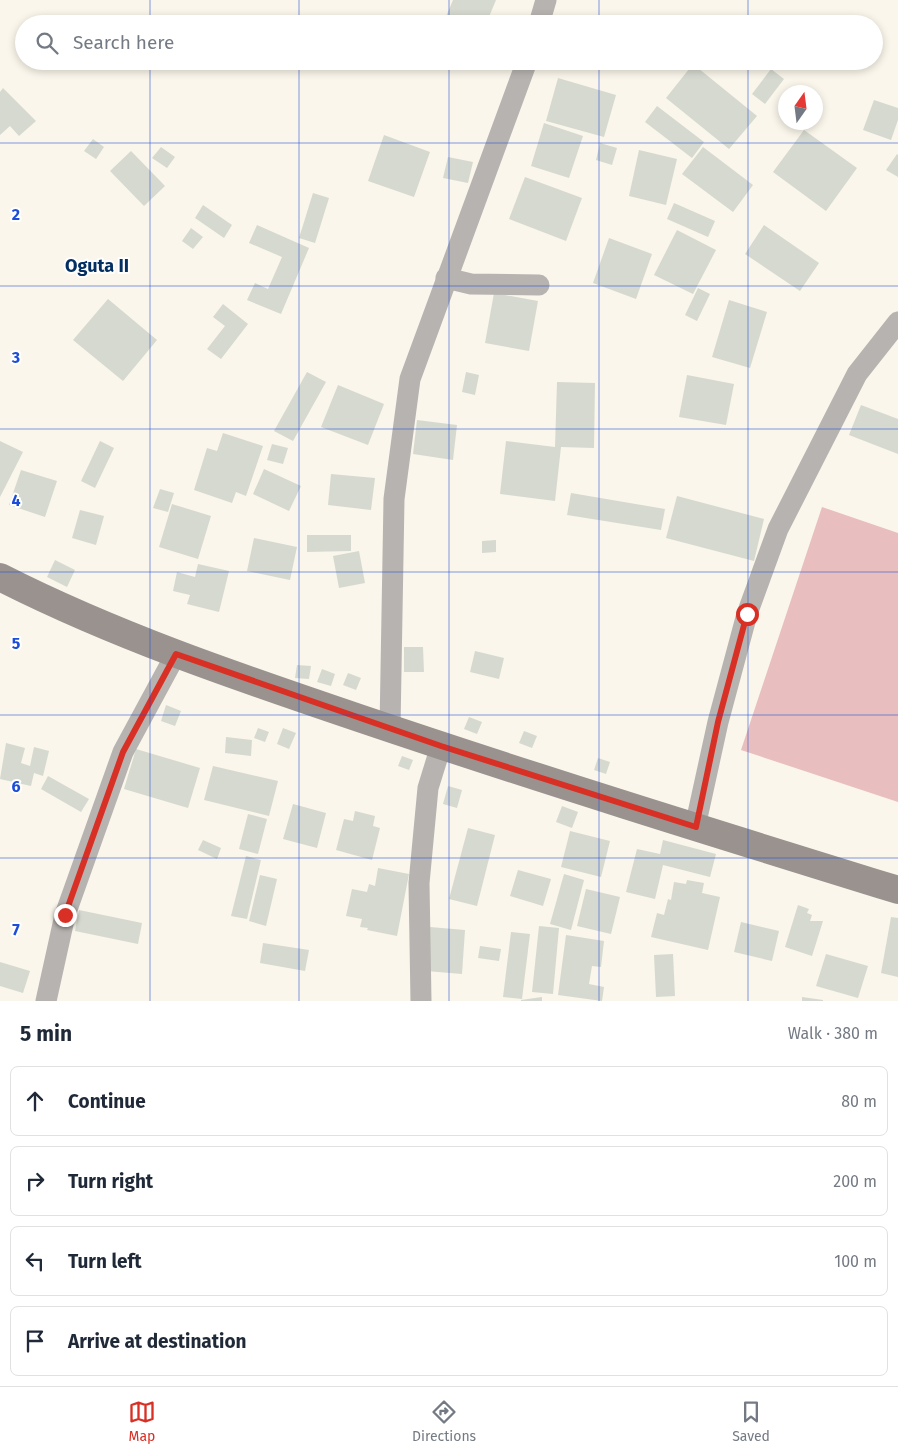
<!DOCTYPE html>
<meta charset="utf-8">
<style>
body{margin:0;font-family:"Fira Sans",sans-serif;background:#f2f2f3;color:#1f2937}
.compass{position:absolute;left:778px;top:85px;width:45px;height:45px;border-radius:50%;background:#fff;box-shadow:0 2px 8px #0003;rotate:14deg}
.stop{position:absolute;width:15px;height:15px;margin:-11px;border:4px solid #d93025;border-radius:50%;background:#fff}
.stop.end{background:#d93025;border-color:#fff;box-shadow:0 1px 5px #0008}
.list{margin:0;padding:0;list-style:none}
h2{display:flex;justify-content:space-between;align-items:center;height:65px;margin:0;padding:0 20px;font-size:21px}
h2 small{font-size:16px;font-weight:400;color:#747a83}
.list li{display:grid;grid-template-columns:32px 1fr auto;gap:15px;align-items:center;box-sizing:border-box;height:70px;margin:0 10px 10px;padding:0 10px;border:1px solid #e0e1e3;border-radius:8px}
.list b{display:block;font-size:19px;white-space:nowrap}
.list em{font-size:16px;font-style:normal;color:#747a83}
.icon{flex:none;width:28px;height:28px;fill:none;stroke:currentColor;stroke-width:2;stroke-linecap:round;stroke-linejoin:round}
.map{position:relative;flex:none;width:898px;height:1001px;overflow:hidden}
.search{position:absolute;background:#fff;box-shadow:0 2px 8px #0003;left:15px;right:15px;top:15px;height:55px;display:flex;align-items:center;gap:12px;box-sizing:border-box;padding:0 18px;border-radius:28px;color:#747a83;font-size:19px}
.sheet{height:385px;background:#fff}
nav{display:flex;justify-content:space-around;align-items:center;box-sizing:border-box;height:70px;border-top:1px solid #e0e1e3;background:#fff;font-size:14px;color:#747a83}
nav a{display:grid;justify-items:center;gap:2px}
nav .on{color:#d93025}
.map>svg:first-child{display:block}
</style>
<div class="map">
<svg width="898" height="1001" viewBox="0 0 898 1001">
<rect width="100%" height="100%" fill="#faf6eb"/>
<!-- green -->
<polygon fill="#e8bebe" points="822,507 898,533 898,802 741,750"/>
<!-- building -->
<g fill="#d6d9cf">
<polygon points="453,0 496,0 486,24 456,24 445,19"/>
<polygon points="424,61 440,61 438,70 423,64"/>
<polygon points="491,61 508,61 506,67"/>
<polygon points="693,64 757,116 729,149 666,98"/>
<polygon points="771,69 784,79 765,104 752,94"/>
<polygon points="558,78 616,95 604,137 546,121"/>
<polygon points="3,88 36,121 19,136 10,126 0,135 0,92"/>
<polygon points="874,100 898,108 898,120 891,140 863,130"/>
<polygon points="657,106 704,142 692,158 645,122"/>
<polygon points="544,123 583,136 569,178 531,166"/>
<polygon points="804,130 857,168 826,211 773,172"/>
<polygon points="384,135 430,152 414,197 368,181"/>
<polygon points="93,139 104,147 96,159 84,151"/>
<polygon points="600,143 617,148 612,165 596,160"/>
<polygon points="161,147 175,157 167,168 152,158"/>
<polygon points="703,147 753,185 733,212 682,174"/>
<polygon points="639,150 677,159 666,205 629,196"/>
<polygon points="131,151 165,186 144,206 110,171"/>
<polygon points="897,154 898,155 898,177 886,170"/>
<polygon points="448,157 473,162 468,183 443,178"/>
<polygon points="525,177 582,198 566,241 509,219"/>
<polygon points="313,193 329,198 315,243 299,238"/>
<polygon points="674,203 715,221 708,237 667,219"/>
<polygon points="203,205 232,225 224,238 195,218"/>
<polygon points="257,225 309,248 281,314 247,300 255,283 268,289 282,257 249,243"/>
<polygon points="764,225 819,263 800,291 745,254"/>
<polygon points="191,228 203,237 193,249 182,241"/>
<polygon points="677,230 716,250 693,294 654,275"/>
<polygon points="609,238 652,254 636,299 593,283"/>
<polygon points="698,288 710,294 697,321 685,315"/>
<polygon points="494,293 538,301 529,351 485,343"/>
<polygon points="108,299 157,340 123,381 73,340"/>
<polygon points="729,300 767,312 750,368 712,357"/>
<polygon points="223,304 248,324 221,359 207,349 225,326 213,317"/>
<polygon points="307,372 326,382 293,441 274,431"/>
<polygon points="466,372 479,375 475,395 462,392"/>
<polygon points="687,375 734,384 726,425 679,417"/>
<polygon points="557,382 595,383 594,448 561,447 555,501 500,494 506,441 555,447"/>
<polygon points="338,385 384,404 368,445 321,427"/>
<polygon points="861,405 898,419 898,454 849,435"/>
<polygon points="417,420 457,425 453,460 413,454"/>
<polygon points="223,433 263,446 246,496 236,492 232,503 194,490 207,448 217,451"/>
<polygon points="0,441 23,452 0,497"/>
<polygon points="100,441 114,448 95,488 81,481"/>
<polygon points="272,444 288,448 283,464 267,460"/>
<polygon points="264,469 301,486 289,511 253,494"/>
<polygon points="21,470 57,481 45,517 9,505"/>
<polygon points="331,474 375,478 371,510 328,505"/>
<polygon points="160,489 174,493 168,512 153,508"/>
<polygon points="571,493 665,509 661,530 567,515"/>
<polygon points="677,496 764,519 754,561 666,538"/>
<polygon points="172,504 211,516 198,559 159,547"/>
<polygon points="80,510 104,516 96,545 72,538"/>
<polygon points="307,535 351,535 351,551 307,552"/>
<polygon points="254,538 297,547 290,580 247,571"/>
<polygon points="496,540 496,552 482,553 482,541"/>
<polygon points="359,551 365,583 339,588 333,556"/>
<polygon points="55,560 75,570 67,587 47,577"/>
<polygon points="198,564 229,571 219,612 187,604 190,595 173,591 177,572 195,577"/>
<polygon points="404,647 423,647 424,672 404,672"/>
<polygon points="475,651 504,658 499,679 470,672"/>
<polygon points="297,665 311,666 309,679 295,678"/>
<polygon points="322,669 335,674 331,686 317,682"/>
<polygon points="348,673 361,678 356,690 343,685"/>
<polygon points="166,705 181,711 175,726 161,721"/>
<polygon points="469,717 482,722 477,734 464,729"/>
<polygon points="258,728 269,732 265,742 254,738"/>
<polygon points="283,728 296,733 289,749 277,744"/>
<polygon points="524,731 537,736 532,748 519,743"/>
<polygon points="226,737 252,740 251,756 225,753"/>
<polygon points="6,743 25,748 21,763 30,766 34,747 49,751 43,776 34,773 31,786 0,779"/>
<polygon points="136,749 200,768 188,808 124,789"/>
<polygon points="402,756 413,760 409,770 398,766"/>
<polygon points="598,758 610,762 606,774 594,770"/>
<polygon points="213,766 278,781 269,816 204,800"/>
<polygon points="48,776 89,799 81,812 41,789"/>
<polygon points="448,786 462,790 457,808 443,804"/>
<polygon points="293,804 326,813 317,848 283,839"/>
<polygon points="562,806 578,812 572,828 556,822"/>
<polygon points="355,811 375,816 373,826 380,828 372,860 336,850 344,819 353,821"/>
<polygon points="248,814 267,819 258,854 239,849"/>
<polygon points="468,828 495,835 477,906 449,899"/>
<polygon points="570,831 610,841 601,877 561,867"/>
<polygon points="203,840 221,848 217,859 198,850"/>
<polygon points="663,840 716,854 710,877 663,865 655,899 626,892 637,849 660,854"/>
<polygon points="246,856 261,860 247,919 231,916"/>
<polygon points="378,868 409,874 397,936 367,930 368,928 360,927 362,919 346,916 352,889 367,892 369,884 375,886"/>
<polygon points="518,870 551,879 543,906 510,896"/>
<polygon points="564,874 584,880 571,930 550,924"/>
<polygon points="260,875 277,879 266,926 249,921"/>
<polygon points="687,880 704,883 702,893 720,897 708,950 651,937 657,913 664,915 668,899 671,900 674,882 686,884"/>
<polygon points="586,889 620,897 611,934 577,926"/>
<polygon points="798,905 809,909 807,913 812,915 810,921 823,921 812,956 785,947"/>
<polygon points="79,910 142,923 138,944 75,931"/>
<polygon points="891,917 898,918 898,977 881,973"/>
<polygon points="741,922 779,931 772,961 734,952"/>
<polygon points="539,926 559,928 553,994 532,992"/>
<polygon points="430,927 465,930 462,974 426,971"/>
<polygon points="511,932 530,934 522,999 503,997"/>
<polygon points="566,935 604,941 601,967 592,966 589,984 604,987 602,1001 558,995"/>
<polygon points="263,943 309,950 305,971 260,963"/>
<polygon points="480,946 501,949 499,961 478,958"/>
<polygon points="673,954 675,996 656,997 654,955"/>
<polygon points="826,954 868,966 858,998 816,986"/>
<polygon points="0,962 30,971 23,993 0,986"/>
<polygon points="542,997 542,1001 521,1001 521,1000"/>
<polygon points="802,997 823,1000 823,1001 802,1001"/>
</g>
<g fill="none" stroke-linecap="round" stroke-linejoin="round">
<!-- street -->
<g stroke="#b7b3b0" stroke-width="21">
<polyline points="539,24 546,0"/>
<polyline points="446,278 471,284 539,285"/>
<polyline points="390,728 394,499 410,379 527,61"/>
<polyline points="695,827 718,722 747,614 778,529 857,374 898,322"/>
<polyline points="46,1001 65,915 123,752 176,654"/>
<polyline points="421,1001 419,883 428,788 441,746"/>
</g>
<!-- secondary -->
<path stroke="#99928e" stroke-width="28" d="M0,577C114,635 235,676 356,717C536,778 717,834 898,890"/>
</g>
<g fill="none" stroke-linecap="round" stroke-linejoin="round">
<!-- route -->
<polyline stroke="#d93025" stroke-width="6" points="65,915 123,752 176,654 441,746 696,827 718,722 747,614"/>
</g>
<!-- grid -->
<path fill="none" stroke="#1d4ed8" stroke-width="1" stroke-opacity="0.55" d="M150,0V24M299,0V24M449,0V24M599,0V24M748,0V24M150,61V1001M299,61V1001M449,61V1001M599,61V1001M748,61V1001M0,143H898M0,286H898M0,429H898M0,572H898M0,715H898M0,858H898"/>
<g text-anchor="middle" stroke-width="4" stroke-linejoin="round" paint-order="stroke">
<!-- quarter labels -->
<g font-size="18" font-weight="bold" fill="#032f61" stroke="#fff">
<text x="97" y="272">Oguta II</text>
</g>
</g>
<g font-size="16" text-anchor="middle" font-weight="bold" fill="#1d4ed8" stroke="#fff" stroke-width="4" stroke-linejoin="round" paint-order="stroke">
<text x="16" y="220">2</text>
<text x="16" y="363">3</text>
<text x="16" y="506">4</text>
<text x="16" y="649">5</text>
<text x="16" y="792">6</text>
<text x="16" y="935">7</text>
</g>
</svg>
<svg class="compass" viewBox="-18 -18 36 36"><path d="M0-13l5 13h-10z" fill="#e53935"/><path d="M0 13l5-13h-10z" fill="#747a83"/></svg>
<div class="stop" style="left:747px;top:614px"></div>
<div class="stop end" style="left:65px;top:915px"></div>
<div class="search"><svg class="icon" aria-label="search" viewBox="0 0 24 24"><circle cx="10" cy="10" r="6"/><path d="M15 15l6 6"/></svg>Search here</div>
</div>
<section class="sheet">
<h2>5 min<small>Walk · 380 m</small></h2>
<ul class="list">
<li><svg class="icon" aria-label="ahead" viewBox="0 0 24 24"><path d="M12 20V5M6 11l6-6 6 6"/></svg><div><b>Continue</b></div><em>80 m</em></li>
<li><svg class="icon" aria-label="right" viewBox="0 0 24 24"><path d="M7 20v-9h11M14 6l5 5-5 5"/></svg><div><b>Turn right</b></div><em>200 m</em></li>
<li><svg class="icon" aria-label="left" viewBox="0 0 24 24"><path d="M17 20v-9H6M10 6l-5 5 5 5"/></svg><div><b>Turn left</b></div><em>100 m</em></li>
<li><svg class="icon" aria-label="arrive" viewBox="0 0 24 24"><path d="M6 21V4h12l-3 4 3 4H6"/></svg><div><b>Arrive at destination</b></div></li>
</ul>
</section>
<nav>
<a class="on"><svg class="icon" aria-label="map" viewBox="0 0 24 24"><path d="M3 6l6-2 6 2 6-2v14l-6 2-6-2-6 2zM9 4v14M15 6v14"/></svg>Map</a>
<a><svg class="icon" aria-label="directions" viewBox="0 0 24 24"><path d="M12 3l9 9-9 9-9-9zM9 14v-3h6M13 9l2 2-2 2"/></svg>Directions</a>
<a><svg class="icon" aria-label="saved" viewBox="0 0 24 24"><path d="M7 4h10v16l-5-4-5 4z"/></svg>Saved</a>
</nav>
